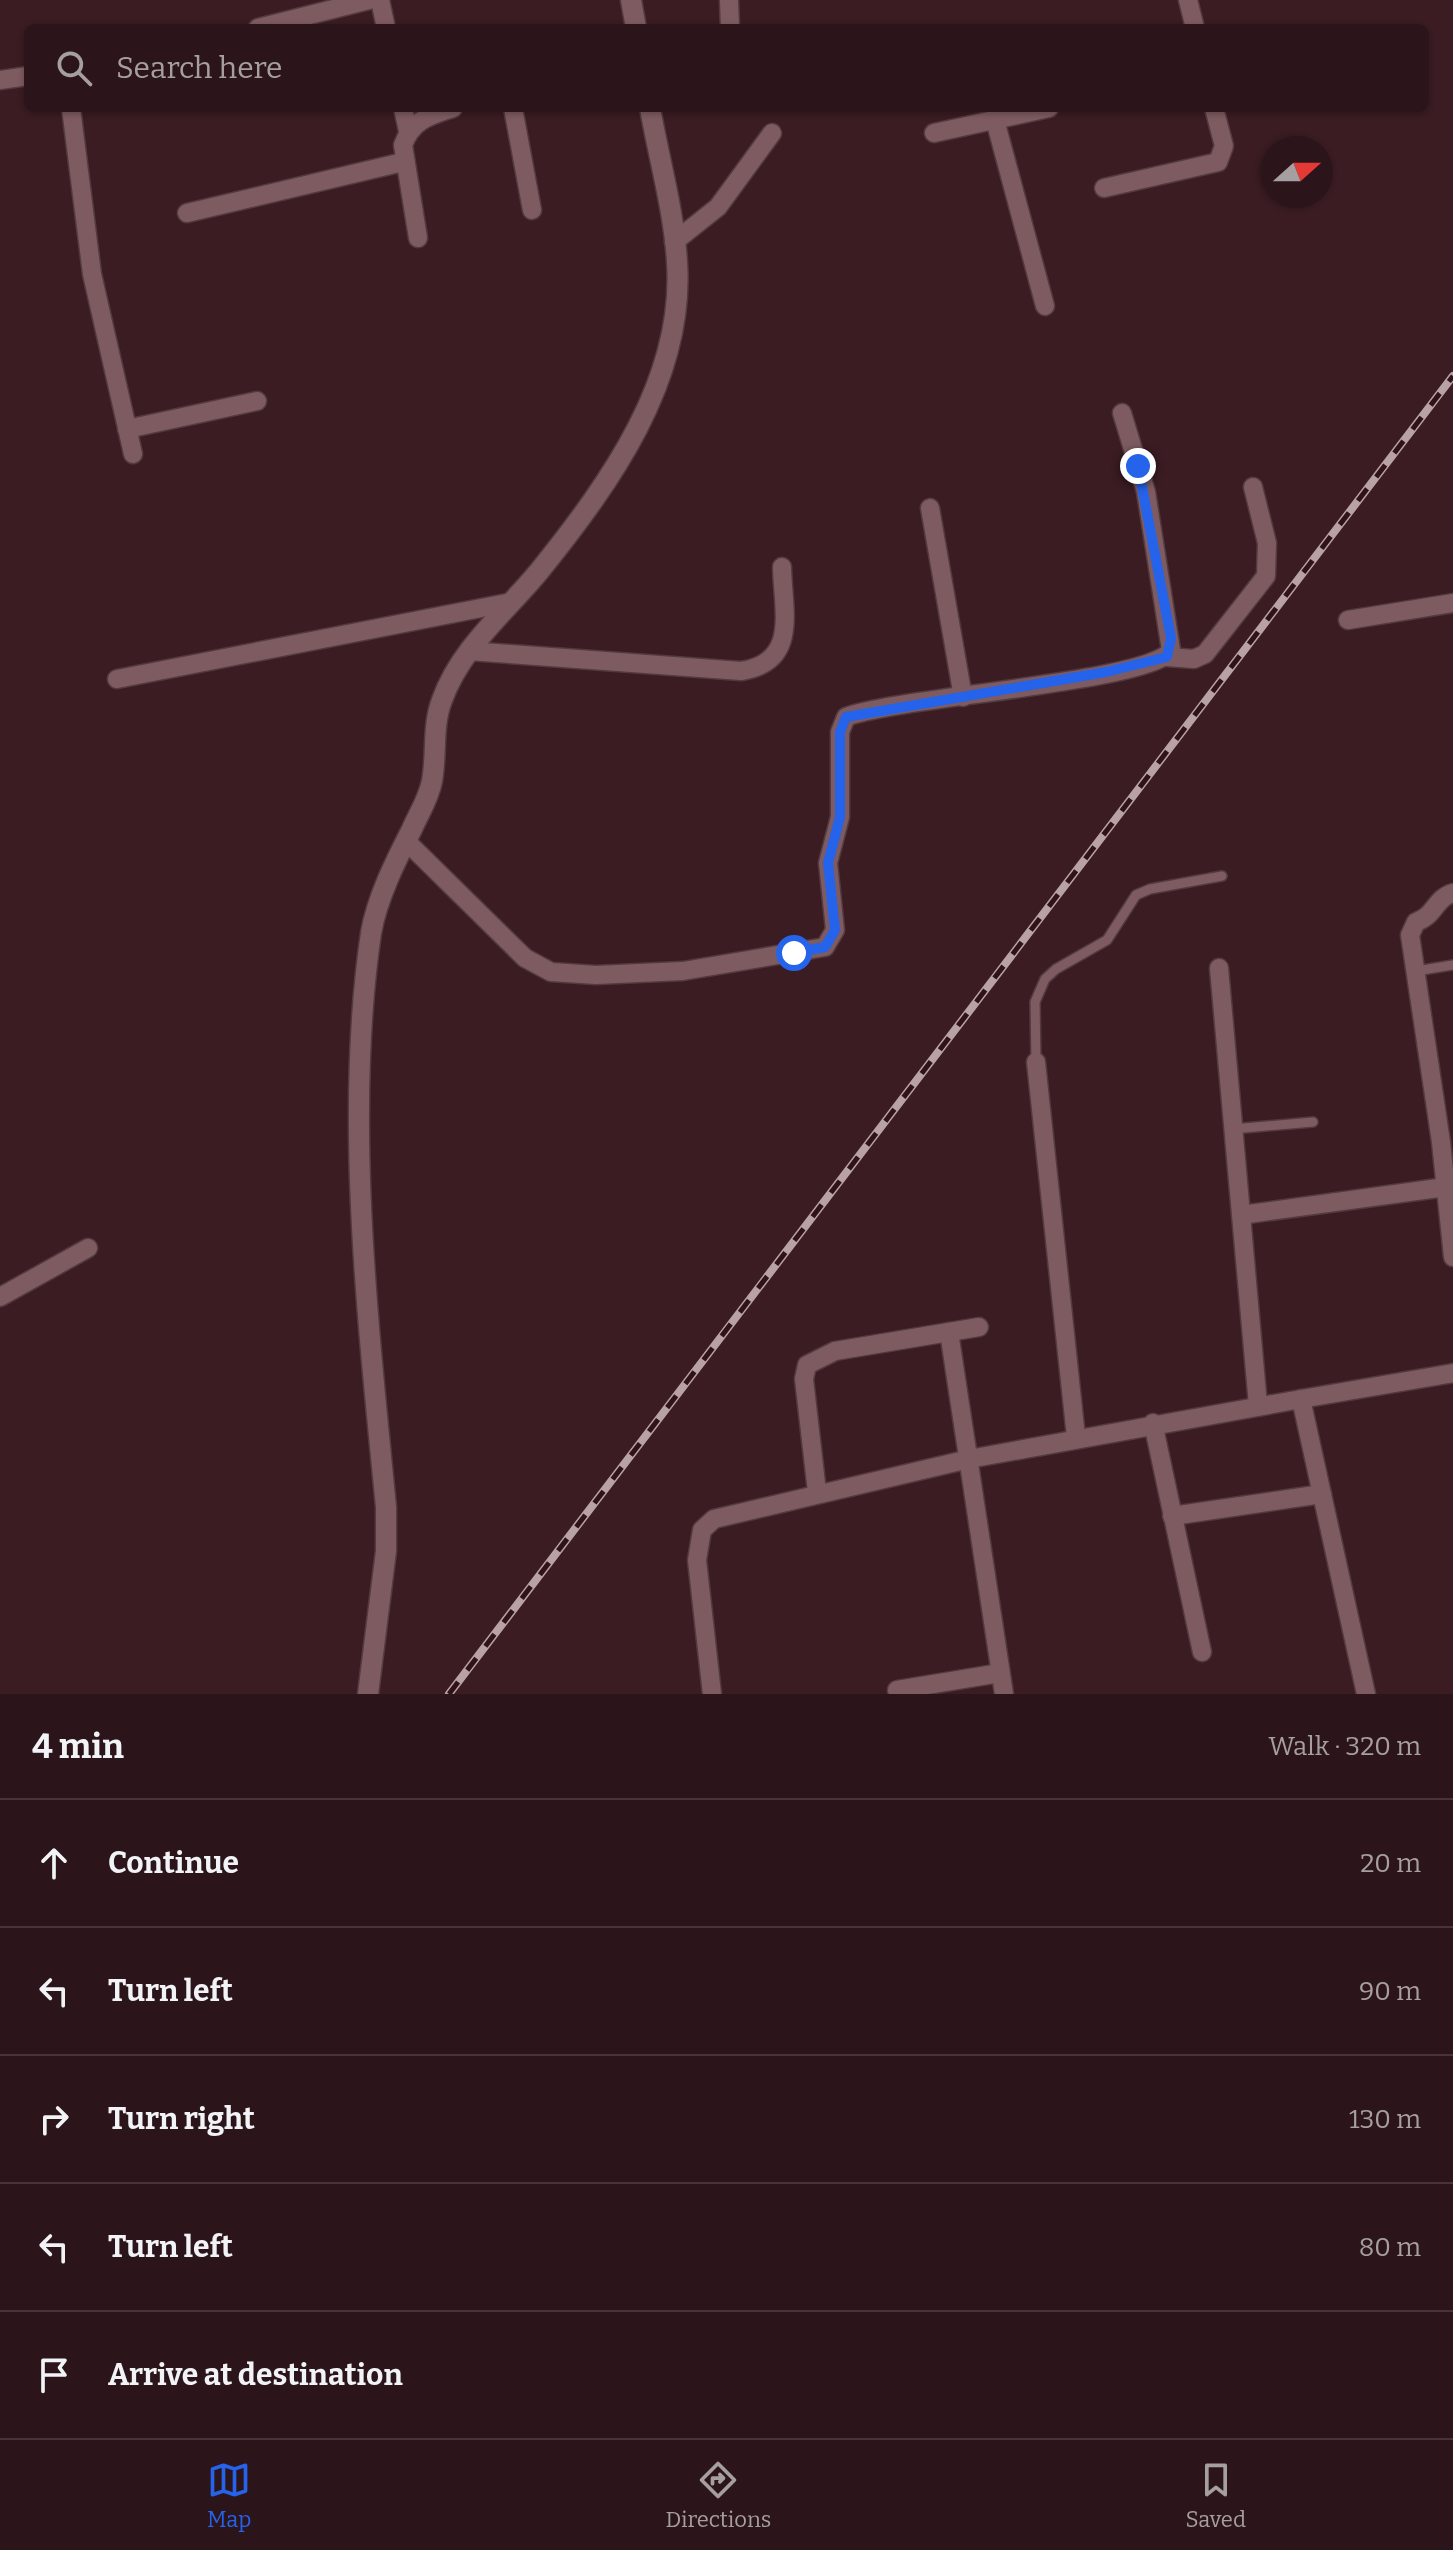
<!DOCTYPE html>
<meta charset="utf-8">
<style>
body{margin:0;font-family:Bitter,serif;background:#341e23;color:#f1f3f6}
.compass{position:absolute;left:1261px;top:136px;width:72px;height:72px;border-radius:50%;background:#2c151a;box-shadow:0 2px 6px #0004;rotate:69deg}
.stop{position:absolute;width:24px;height:24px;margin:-18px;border:6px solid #2563eb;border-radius:50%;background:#fff}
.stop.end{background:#2563eb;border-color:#fff;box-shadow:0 2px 8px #0008}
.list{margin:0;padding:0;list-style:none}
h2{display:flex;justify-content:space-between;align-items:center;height:104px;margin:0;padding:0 32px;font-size:34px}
h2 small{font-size:26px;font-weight:400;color:#a69fa2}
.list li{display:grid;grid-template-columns:52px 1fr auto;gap:24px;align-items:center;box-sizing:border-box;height:128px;padding:0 32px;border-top:2px solid #483439}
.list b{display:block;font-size:30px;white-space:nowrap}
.list em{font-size:26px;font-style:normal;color:#a69fa2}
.icon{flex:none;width:44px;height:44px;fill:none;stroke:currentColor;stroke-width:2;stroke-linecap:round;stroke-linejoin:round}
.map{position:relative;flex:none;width:1453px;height:1694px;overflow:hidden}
.search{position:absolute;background:#2c151a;box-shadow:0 2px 6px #0004;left:24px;right:24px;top:24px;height:88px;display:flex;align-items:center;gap:20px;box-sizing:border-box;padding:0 28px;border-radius:12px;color:#a69fa2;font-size:30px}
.sheet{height:744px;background:#2c151a}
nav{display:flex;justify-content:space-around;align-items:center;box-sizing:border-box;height:112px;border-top:2px solid #483439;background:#2c151a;font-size:22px;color:#a69fa2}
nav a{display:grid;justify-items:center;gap:4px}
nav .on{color:#2563eb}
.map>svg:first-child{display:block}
</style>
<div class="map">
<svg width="1453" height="1694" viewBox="0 0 1453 1694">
<rect width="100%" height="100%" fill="#3a1c22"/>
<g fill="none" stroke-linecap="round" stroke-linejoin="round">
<defs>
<g id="service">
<polyline points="1416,971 1453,965"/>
<polyline points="1036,1062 1035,1002 1045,979 1056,969 1107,940 1136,895 1150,889 1222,876"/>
<polyline points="1233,1129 1313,1122"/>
</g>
<g id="minor">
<polyline points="380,0 386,28"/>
<polyline points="729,0 730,28"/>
<polyline points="1188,0 1195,28"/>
<polyline points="258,28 369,0"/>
<polyline points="0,80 28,76"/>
<polyline points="71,108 92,274 133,454"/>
<polyline points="403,108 408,131"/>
<polyline points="513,108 532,210"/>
<polyline points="995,120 1045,306"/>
<polyline points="934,133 1049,108"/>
<polyline points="1104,188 1218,162 1224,146 1214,108"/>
<polyline points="187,213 403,162"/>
<path d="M418,238L403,145C412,120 429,116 453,108"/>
<polyline points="674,242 718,207 772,133"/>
<polyline points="127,429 257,401"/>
<polyline points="930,508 963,697"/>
<polyline points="1348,620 1453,603"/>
<path d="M469,651L741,671C799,662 783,612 782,567"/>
<polyline points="1167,657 1194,659 1205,654 1266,576 1267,543 1253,487"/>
<polyline points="117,679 512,602"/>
<path d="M406,841L525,958L551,972L596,975L683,971L825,947L835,930L828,863L840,817V732L846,717C896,697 1153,682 1171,650L1146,492L1122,413"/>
<path d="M1453,893C1435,898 1435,916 1416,922L1410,935L1441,1142L1453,1257"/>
<polyline points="1219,968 1258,1405"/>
<polyline points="1036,1062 1076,1437"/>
<polyline points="1241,1215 1446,1187"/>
<polyline points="0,1297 88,1248"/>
<polyline points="949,1332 1004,1694"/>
<polyline points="1301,1399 1453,1373"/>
<polyline points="1153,1423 1202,1652"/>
<polyline points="817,1492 804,1379 807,1365 835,1351 979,1327"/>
<polyline points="1172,1516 1322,1494"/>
<polyline points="897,1690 1000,1673"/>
<polyline points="712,1694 697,1560 702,1530 714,1519 969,1459 1301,1399 1366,1694"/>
</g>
<g id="tertiary">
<polyline points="631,0 636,28"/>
<path d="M368,1694L386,1551V1507C368,1323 344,1115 371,933C377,898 396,860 412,829C419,813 429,798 432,781C437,754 432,726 442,700C461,647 507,611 541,569C610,483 685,379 677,262C674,211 659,159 650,108"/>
</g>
</defs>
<!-- service casing -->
<use href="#service" stroke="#523a3f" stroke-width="12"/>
<!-- minor casing -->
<use href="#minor" stroke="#523a3f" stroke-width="21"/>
<!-- tertiary casing -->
<use href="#tertiary" stroke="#523a3f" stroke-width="23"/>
<!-- service -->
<use href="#service" stroke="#7e5b61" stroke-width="9"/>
<!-- minor -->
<use href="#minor" stroke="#7e5b61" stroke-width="18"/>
<!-- tertiary -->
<use href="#tertiary" stroke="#7e5b61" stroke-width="20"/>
<defs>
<polyline id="rail" points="449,1694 1453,376"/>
</defs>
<!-- rail casing -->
<use href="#rail" stroke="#b9a2a5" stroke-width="8"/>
<!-- rail -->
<use href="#rail" stroke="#2f1319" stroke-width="5" stroke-dasharray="15" stroke-linecap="butt"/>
</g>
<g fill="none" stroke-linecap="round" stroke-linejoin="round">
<!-- route -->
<polyline stroke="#2563eb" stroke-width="10" points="794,953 825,947 835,930 828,863 840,817 840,732 846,717 1106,672 1167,657 1171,638 1138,466"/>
</g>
</svg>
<svg class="compass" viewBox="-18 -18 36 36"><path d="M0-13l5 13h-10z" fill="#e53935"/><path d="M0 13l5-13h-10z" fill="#a69fa2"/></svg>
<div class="stop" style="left:794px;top:953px"></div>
<div class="stop end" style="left:1138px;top:466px"></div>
<div class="search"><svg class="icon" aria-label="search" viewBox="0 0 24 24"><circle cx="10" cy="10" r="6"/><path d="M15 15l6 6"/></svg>Search here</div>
</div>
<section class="sheet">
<h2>4 min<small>Walk · 320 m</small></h2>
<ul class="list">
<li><svg class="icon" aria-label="ahead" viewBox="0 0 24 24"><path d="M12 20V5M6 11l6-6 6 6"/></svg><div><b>Continue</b></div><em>20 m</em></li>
<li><svg class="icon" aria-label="left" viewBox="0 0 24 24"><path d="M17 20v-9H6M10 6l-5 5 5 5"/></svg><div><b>Turn left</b></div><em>90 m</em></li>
<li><svg class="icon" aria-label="right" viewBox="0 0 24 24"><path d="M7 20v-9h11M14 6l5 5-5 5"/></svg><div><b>Turn right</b></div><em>130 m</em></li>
<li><svg class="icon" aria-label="left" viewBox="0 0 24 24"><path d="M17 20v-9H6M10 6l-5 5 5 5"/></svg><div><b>Turn left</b></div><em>80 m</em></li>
<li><svg class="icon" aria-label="arrive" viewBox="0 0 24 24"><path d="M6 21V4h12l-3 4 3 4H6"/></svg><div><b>Arrive at destination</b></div></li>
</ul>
</section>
<nav>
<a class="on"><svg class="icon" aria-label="map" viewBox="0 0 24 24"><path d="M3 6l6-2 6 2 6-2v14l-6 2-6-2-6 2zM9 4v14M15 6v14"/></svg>Map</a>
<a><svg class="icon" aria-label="directions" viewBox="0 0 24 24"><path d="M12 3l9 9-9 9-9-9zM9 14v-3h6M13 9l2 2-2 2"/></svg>Directions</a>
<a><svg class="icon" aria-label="saved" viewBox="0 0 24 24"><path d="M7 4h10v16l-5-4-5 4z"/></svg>Saved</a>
</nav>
